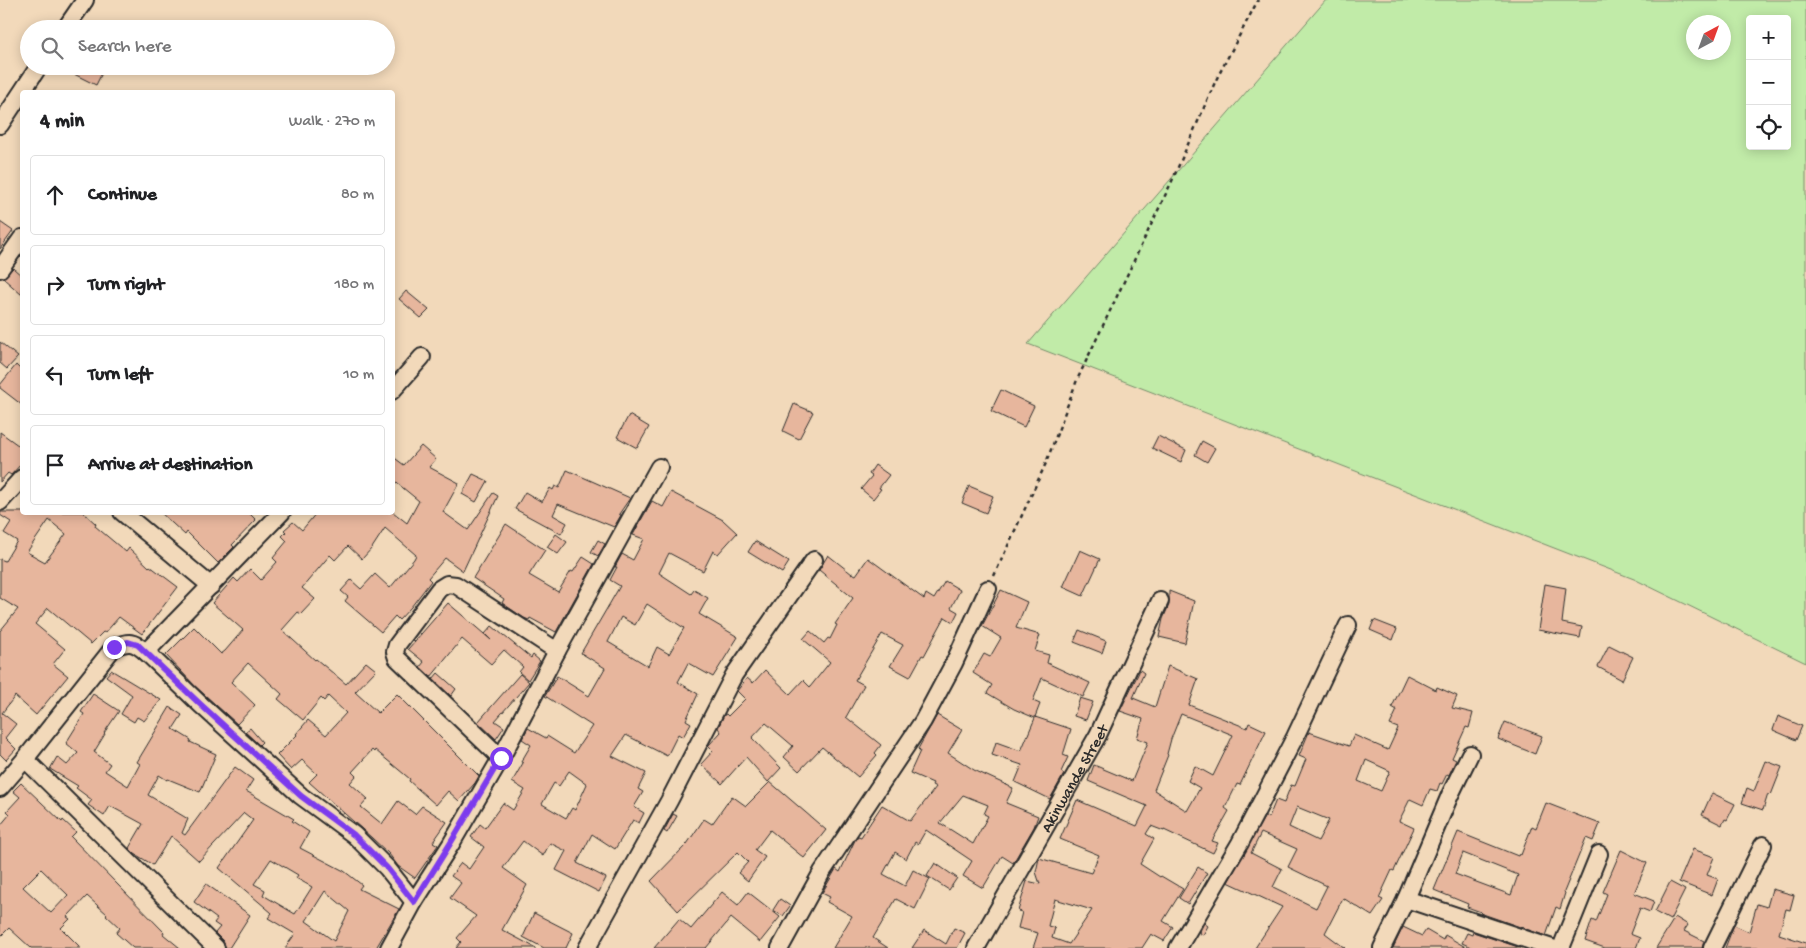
<!DOCTYPE html>
<meta charset="utf-8">
<style>
body{margin:0;font-family:"Gochi Hand",sans-serif;background:#f6f6f6;color:#202124}
.controls{position:absolute;right:15px;top:15px;display:grid;overflow:hidden;border-radius:5px;box-shadow:0 2px 12px #0003}
.controls button{width:45px;height:45px;display:grid;place-items:center;padding:0;border:0;border-bottom:1px solid #e0e0e0;background:#fff;color:#202124;font:25px sans-serif}
.compass{position:absolute;left:1686px;top:15px;width:45px;height:45px;border-radius:50%;background:#fff;box-shadow:0 2px 12px #0003;rotate:41deg}
.stop{position:absolute;width:15px;height:15px;margin:-11px;border:4px solid #7c3aed;border-radius:50%;background:#fff}
.stop.end{background:#7c3aed;border-color:#fff;box-shadow:0 1px 5px #0008}
.list{margin:0;padding:0;list-style:none}
h2{display:flex;justify-content:space-between;align-items:center;height:65px;margin:0;padding:0 20px;font-size:21px}
h2 small{font-size:16px;font-weight:400;color:#757577}
.list li{display:grid;grid-template-columns:32px 1fr auto;gap:15px;align-items:center;box-sizing:border-box;height:80px;margin:0 10px 10px;padding:0 10px;border:1px solid #e0e0e0;border-radius:5px}
.list b{display:block;font-size:19px;white-space:nowrap}
.list em{font-size:16px;font-style:normal;color:#757577}
.icon{flex:none;width:28px;height:28px;fill:none;stroke:currentColor;stroke-width:2;stroke-linecap:round;stroke-linejoin:round}
.map{position:relative;flex:none;width:1806px;height:948px;overflow:hidden}
.search{position:absolute;background:#fff;box-shadow:0 2px 12px #0003;left:20px;top:20px;width:375px;height:55px;display:flex;align-items:center;gap:12px;box-sizing:border-box;padding:0 18px;border-radius:28px;color:#757577;font-size:19px}
.panel{position:absolute;background:#fff;box-shadow:0 2px 12px #0003;left:20px;top:90px;width:375px;height:425px;border-radius:5px}
.map>svg:first-child{display:block}
</style>
<div class="map">
<svg width="1806" height="948" viewBox="0 0 1806 948">
<rect width="100%" height="100%" fill="#f2d9ba"/>
<filter id="ink" filterUnits="userSpaceOnUse"><feTurbulence type="fractalNoise" baseFrequency=".02" numOctaves="2"/><feDisplacementMap in="SourceGraphic" scale="10" xChannelSelector="R" yChannelSelector="G"/><feConvolveMatrix kernelMatrix="1 2 1 2 8 2 1 2 1" color-interpolation-filters="sRGB"/></filter>
<g filter="url(#ink)">
<!-- green -->
<path fill="#c1eba8" stroke="#768b6a" fill-rule="evenodd" d="M1326,0H1806V663L1634,579L1028,344ZM1750,19H1787V146H1750ZM1694,22H1724V52H1694Z"/>
<!-- building -->
<g fill="#e7b69d" stroke="#2b2b2b" fill-rule="evenodd">
<polygon points="58,66 89,66 102,73 96,85"/>
<polygon points="0,222 13,231 0,249"/>
<polygon points="13,268 22,276 22,295 3,278"/>
<polygon points="406,291 429,310 421,318 399,299"/>
<polygon points="0,342 18,357 7,369 0,363"/>
<polygon points="16,365 22,371 22,405 0,388 0,385"/>
<polygon points="1001,390 1034,406 1024,427 991,411"/>
<polygon points="794,404 813,412 799,439 783,431"/>
<polygon points="629,415 649,427 637,448 617,437"/>
<polygon points="0,432 22,448 22,463 11,475 8,473 0,482"/>
<polygon points="1158,436 1186,450 1181,462 1152,448"/>
<polygon points="1202,441 1215,448 1207,462 1195,455"/>
<polygon points="421,446 436,459 429,467 459,483 443,512 468,530 493,493 498,496 463,571 445,558 428,578 431,581 411,607 399,620 395,616 381,632 345,601 348,597 341,591 351,580 361,589 375,574 390,588 414,559 416,555 385,528 372,548 362,559 348,546 335,560 330,555 302,588 315,599 301,614 298,612 282,630 315,660 316,659 346,684 366,662 376,670 355,692 378,713 397,694 479,776 475,783 459,801 448,791 436,805 409,781 410,779 375,750 374,752 372,750 352,772 356,776 350,783 368,799 361,807 382,824 398,801 415,814 422,806 447,822 433,842 438,845 415,878 398,866 389,854 372,838 309,782 317,774 302,760 291,770 277,755 297,735 296,734 308,720 326,735 346,713 328,696 324,701 321,698 303,720 278,699 282,694 248,663 231,682 255,705 237,724 195,686 166,655 194,627 221,654 225,651 243,630 212,603 234,578 238,582 250,569 261,580 277,562 273,558 287,541 282,536 286,532 284,530 293,522 302,530 317,512 393,512 407,523 419,501 392,479 392,456 404,465"/>
<polygon points="875,465 889,475 879,488 881,489 873,499 861,489 872,476 869,474"/>
<polygon points="567,470 630,498 619,514 621,515 614,527 558,504 553,515 567,523 561,534 515,509 525,492 542,502 550,488 553,490 555,486 559,488"/>
<polygon points="473,474 488,481 476,502 462,494"/>
<polygon points="969,486 993,496 986,513 962,503"/>
<path d="M671,492L723,520L737,533L718,554L713,551L703,571L669,553L659,573L691,594L694,590L708,598L699,614L738,637L713,677L688,663L678,682L698,694L686,720L691,723L683,737L678,734L667,756L626,735L612,756L646,773L638,789L643,792L634,807L644,813L639,823L633,820L615,849L592,834L577,863L606,878L599,892L556,870L566,851L550,843L543,856L523,841L503,868L527,885L502,930L536,948H456L461,942L457,938L476,916L450,898L461,883L451,876L461,863L469,869L484,847L471,837L480,824L485,828L503,803L513,810L525,790L512,782L523,763L521,762L531,745L522,739L528,728L546,738L547,736L574,753L592,726L545,696L557,676L589,696L605,668L581,653L620,586L610,580L617,567H615L622,554L633,560L644,539L633,535L640,522L652,501L663,507ZM647,604L684,628L669,654L657,647L648,666L608,642L621,617L635,625ZM569,771L587,784L575,810L572,808L566,818L542,804L554,783L559,786Z"/>
<path d="M0,512H83L96,524L95,526L126,552L129,548L149,567L150,566L178,587L142,634L119,617L105,633L103,632L91,644L48,608L35,624L65,649L53,664L68,676L36,715L15,696L2,713L16,724L5,738L16,749L6,760L0,754V631L18,609L0,598V559L5,561L17,541L4,533L11,522L0,515ZM49,520L66,534L45,562L27,552Z"/>
<polygon points="160,512 248,512 256,520 232,545 234,547 218,563 187,532 185,535"/>
<polygon points="506,524 545,550 529,575 558,592 571,571 573,572 583,557 594,564 556,632 530,618 529,620 524,618 502,603 504,599 473,578"/>
<polygon points="556,534 567,542 558,554 547,547"/>
<polygon points="598,540 605,544 598,556 591,552"/>
<polygon points="755,541 789,562 782,573 748,552"/>
<polygon points="1080,550 1100,559 1083,596 1063,587"/>
<polygon points="828,555 852,574 852,573 856,575 868,558 924,599 926,594 934,599 945,581 960,590 951,608 958,612 953,622 945,617 924,656 922,655 910,677 890,666 903,645 882,634 855,680 864,685 846,717 881,745 875,753 877,755 858,777 822,747 799,771 784,757 793,746 766,723 752,738 781,768 768,782 746,757 722,784 701,764 713,751 708,746 721,732 718,728 724,715 726,714 728,716 745,699 737,691 747,678 753,683 765,670 790,694 803,680 810,687 830,662 803,639 810,631 824,643 828,638 830,639 837,625 835,624 853,598 819,570"/>
<polygon points="1545,584 1566,588 1562,623 1582,627 1580,638 1538,630"/>
<polygon points="1001,590 1027,602 1016,628 1040,635 1035,651 1049,655 1047,663 1090,683 1083,697 1042,678 1033,701 1040,704 1035,717 1071,729 1063,755 1068,757 1061,772 1064,774 1050,799 1015,782 1022,765 992,755 996,742 1021,751 1035,718 1014,709 987,693 992,685 973,673 984,654 990,657 1001,638 982,626"/>
<polygon points="1169,591 1194,601 1185,643 1159,637 1163,619 1169,605"/>
<polygon points="448,603 491,640 485,634 492,626 531,658 533,655 540,661 528,680 519,672 523,667 504,650 491,664 462,639 431,677 420,667 424,662 408,649"/>
<polygon points="1374,620 1397,629 1393,640 1370,630"/>
<polygon points="1079,630 1106,641 1102,653 1074,642"/>
<polygon points="1609,645 1633,657 1622,680 1598,667"/>
<path d="M1168,666L1198,679L1189,705L1247,728L1249,723L1266,731L1240,785L1237,784L1225,808L1229,811L1212,841L1218,843L1213,853L1164,830V831L1151,826L1146,834L1154,839L1140,864L1160,877L1161,876L1183,889L1163,921L1173,927L1164,941L1151,934L1142,948H1033L1038,933L1018,928L1022,912L1018,911L1027,881L1040,884L1036,872L1039,858L1091,873L1099,855L1060,839L1077,800L1137,826L1147,806L1088,781L1094,765L1132,781L1148,742L1137,738L1143,719L1120,711L1140,670L1144,673L1133,698L1155,707ZM1181,714L1233,735L1213,776L1195,766L1188,781L1200,788L1187,811L1154,790L1168,755L1167,754L1171,739ZM1055,899L1092,910L1069,944L1052,938L1055,928L1048,926Z"/>
<polygon points="111,670 161,700 144,721 137,717 134,722 121,714 132,695 106,676"/>
<polygon points="438,673 456,689 451,696 433,679"/>
<polygon points="520,674 529,682 495,721 504,727 496,739 478,722"/>
<path d="M1407,675L1436,690L1437,687L1457,696L1452,708L1473,713L1469,728L1466,727L1452,758L1456,760L1454,764L1449,775L1447,774L1442,784L1440,783L1437,791L1430,789L1423,805L1410,799L1399,821L1414,828L1394,871L1392,870L1379,898L1383,900L1372,916L1343,898L1325,933L1345,948H1255L1282,907L1228,882L1265,816L1269,817L1276,800L1284,803L1291,785L1295,786L1306,759L1299,756L1309,732L1349,746L1354,735L1388,750L1398,728L1390,725L1397,710L1392,707ZM1366,760L1390,771L1381,791L1358,781ZM1297,807L1329,820L1318,841L1289,827ZM1261,833L1297,849L1288,867L1327,886L1316,908L1273,887L1282,869L1251,853Z"/>
<path d="M93,694L119,711L104,733L105,734L94,752L110,764L105,771L128,786L140,764L137,762L170,707L182,715L173,729L191,740L190,742L216,754L200,792L168,779L167,780L159,775L148,795L188,819L182,833L185,835L235,767L253,780L246,791L294,819L292,821L309,832L300,848L344,871L362,885L359,889L399,909L376,948H285L295,934L268,918L272,913L219,868L253,820L244,813L199,861L171,836L153,865L135,854L129,848L143,824L110,806L104,816L88,805L92,800L76,788L78,786L50,769L57,757L67,765L78,753L66,743L84,714L81,712ZM271,859L298,875L296,878L312,887L295,914L263,895L265,890L254,884ZM325,891L349,911L334,941L306,921Z"/>
<polygon points="1080,698 1093,702 1086,720 1074,716"/>
<path d="M937,715L962,730L948,753L974,770L1013,788L1006,803L1038,816L1034,827L1013,863L1002,856L983,888L963,876L972,861L926,830L918,844L915,842L906,859L895,852L883,874L905,886L913,870L930,879L915,909L896,899L873,938L888,948H833L852,916L827,902L830,897L822,893L836,869L840,872L855,840L858,836L861,837L882,805L910,821L936,787L932,785L933,783L910,773L920,751L918,749ZM963,795L988,805L984,814L988,816L973,844L940,823Z"/>
<polygon points="1778,716 1802,726 1796,740 1773,730"/>
<polygon points="1505,722 1542,736 1535,754 1498,739"/>
<polygon points="250,728 262,742 259,745 245,732"/>
<polygon points="1766,761 1782,767 1771,795 1768,794 1763,810 1742,803 1747,788 1754,791"/>
<polygon points="770,782 826,830 804,858 770,830 755,850 765,857 748,881 738,873 748,862 738,852 678,911 651,881 687,844 704,819 712,824 732,796 746,806"/>
<path d="M21,783L62,822L63,820L76,832L71,837L164,932L163,934L180,948H133L116,933L120,928L106,915L107,914L87,896L67,917L70,919L61,928L81,948H31L9,928L0,937V826L10,814L7,811L20,797L13,791ZM41,869L68,895L51,913L23,887Z"/>
<polygon points="1712,793 1735,804 1727,820 1725,819 1722,825 1702,815"/>
<path d="M1546,803L1600,824L1593,841L1586,838L1564,892L1565,893L1560,909L1556,907L1546,936L1480,913L1481,912L1467,907L1468,904L1434,890L1458,832L1518,856L1519,854L1521,855L1532,826L1536,828ZM1463,853L1518,875L1511,895L1455,874Z"/>
<polygon points="673,814 677,816 667,833 664,831"/>
<polygon points="1693,849 1714,857 1707,875 1718,879 1712,895 1679,882"/>
<polygon points="1621,850 1647,863 1634,893 1654,901 1650,912 1640,908 1630,934 1640,938 1636,948 1605,948 1585,941 1592,920 1596,922 1607,894 1603,892"/>
<polygon points="935,863 957,878 949,890 927,876"/>
<polygon points="1198,867 1207,873 1188,904 1179,898"/>
<polygon points="1670,882 1685,890 1670,920 1655,912"/>
<polygon points="206,884 250,915 229,948 226,948 223,941 215,933 220,927 214,923 217,919 194,902"/>
<polygon points="1772,889 1794,895 1790,910 1786,909 1779,934 1806,943 1806,948 1725,948 1734,925 1749,932 1757,904 1767,907"/>
<polygon points="722,892 738,905 748,892 780,917 760,942 731,918 706,948 654,948 679,919 691,929"/>
<polygon points="780,899 790,906 783,916 773,910"/>
<polygon points="534,913 573,933 566,948 544,948 523,937"/>
<polygon points="1675,917 1688,925 1684,931 1704,941 1702,948 1656,948"/>
<polygon points="1204,923 1208,926 1203,935 1199,933"/>
<polygon points="1403,927 1422,936 1426,930 1443,940 1445,935 1467,948 1393,948"/>
<polygon points="954,928 965,933 957,948 912,948 924,930 946,944"/>
<polygon points="1473,932 1521,948 1473,948 1462,943 1467,933 1472,935"/>
</g>
<g fill="none" stroke-linecap="round" stroke-linejoin="round">
<defs>
<g id="street">
<polyline points="65,29 85,0"/>
<polyline points="0,125 39,66"/>
<polyline points="0,269 22,238"/>
<polyline points="392,391 422,357"/>
<polyline points="0,502 22,478"/>
<polyline points="122,512 211,586"/>
<polyline points="146,652 282,512"/>
<polyline points="501,758 397,658 395,652 397,645 439,589 447,584 456,585 557,651"/>
<polyline points="25,759 216,948"/>
<path d="M0,788L25,759L114,647C129,641 133,641 146,652L200,704L301,796L354,835L387,868L414,902"/>
<polyline points="1406,899 1450,795 1470,754"/>
<polyline points="389,948 414,902 451,844 501,758 557,651 659,467"/>
<polyline points="587,948 669,801 734,675 814,560"/>
<polyline points="780,948 822,872 923,721 954,663 988,589"/>
<path id="s1" d="M976,948L1098,735L1160,601"/>
<polyline points="1178,948 1240,843 1295,737 1348,625"/>
<polyline points="1382,948 1406,899 1552,948"/>
<polyline points="1561,948 1599,854"/>
<polyline points="1712,948 1763,845"/>
</g>
</defs>
<!-- street casing -->
<use href="#street" stroke="#2b2b2b" stroke-width="20"/>
<!-- path -->
<polyline stroke="#2b2b2b" stroke-width="2.5" stroke-dasharray="4 4" stroke-linecap="butt" points="994,576 1046,463 1077,380 1172,181 1216,80 1258,0"/>
<!-- street -->
<use href="#street" stroke="#f2d9ba" stroke-width="16"/>
</g>
</g>
<g fill="none" stroke-linecap="round" stroke-linejoin="round" filter="url(#ink)">
<!-- route -->
<polyline stroke="#7c3aed" stroke-width="6" points="114,647 128,642 138,645 200,704 301,796 354,835 387,868 414,902 450,844 501,758"/>
</g>
<g text-anchor="middle" stroke-width="4" stroke-linejoin="round" paint-order="stroke">
<!-- street labels -->
<g font-size="16" fill="#2b2b2b" stroke="#f2d9ba">
<text dy="6" stroke="none"><textPath href="#s1" startOffset="196">Akinwande Street</textPath></text>
</g>
</g>
</svg>
<div class="controls">
<button>+</button>
<button>−</button>
<button><svg class="icon" aria-label="locate" viewBox="0 0 24 24"><circle cx="12" cy="12" r="6"/><path d="M12 2v4M12 18v4M2 12h4M18 12h4"/></svg></button>
</div>
<svg class="compass" viewBox="-18 -18 36 36"><path d="M0-13l5 13h-10z" fill="#e53935"/><path d="M0 13l5-13h-10z" fill="#757577"/></svg>
<div class="stop" style="left:501px;top:758px"></div>
<div class="stop end" style="left:114px;top:647px"></div>
<div class="search"><svg class="icon" aria-label="search" viewBox="0 0 24 24"><circle cx="10" cy="10" r="6"/><path d="M15 15l6 6"/></svg>Search here</div>
<section class="panel">
<h2>4 min<small>Walk · 270 m</small></h2>
<ul class="list">
<li><svg class="icon" aria-label="ahead" viewBox="0 0 24 24"><path d="M12 20V5M6 11l6-6 6 6"/></svg><div><b>Continue</b></div><em>80 m</em></li>
<li><svg class="icon" aria-label="right" viewBox="0 0 24 24"><path d="M7 20v-9h11M14 6l5 5-5 5"/></svg><div><b>Turn right</b></div><em>180 m</em></li>
<li><svg class="icon" aria-label="left" viewBox="0 0 24 24"><path d="M17 20v-9H6M10 6l-5 5 5 5"/></svg><div><b>Turn left</b></div><em>10 m</em></li>
<li><svg class="icon" aria-label="arrive" viewBox="0 0 24 24"><path d="M6 21V4h12l-3 4 3 4H6"/></svg><div><b>Arrive at destination</b></div></li>
</ul>
</section>
</div>
